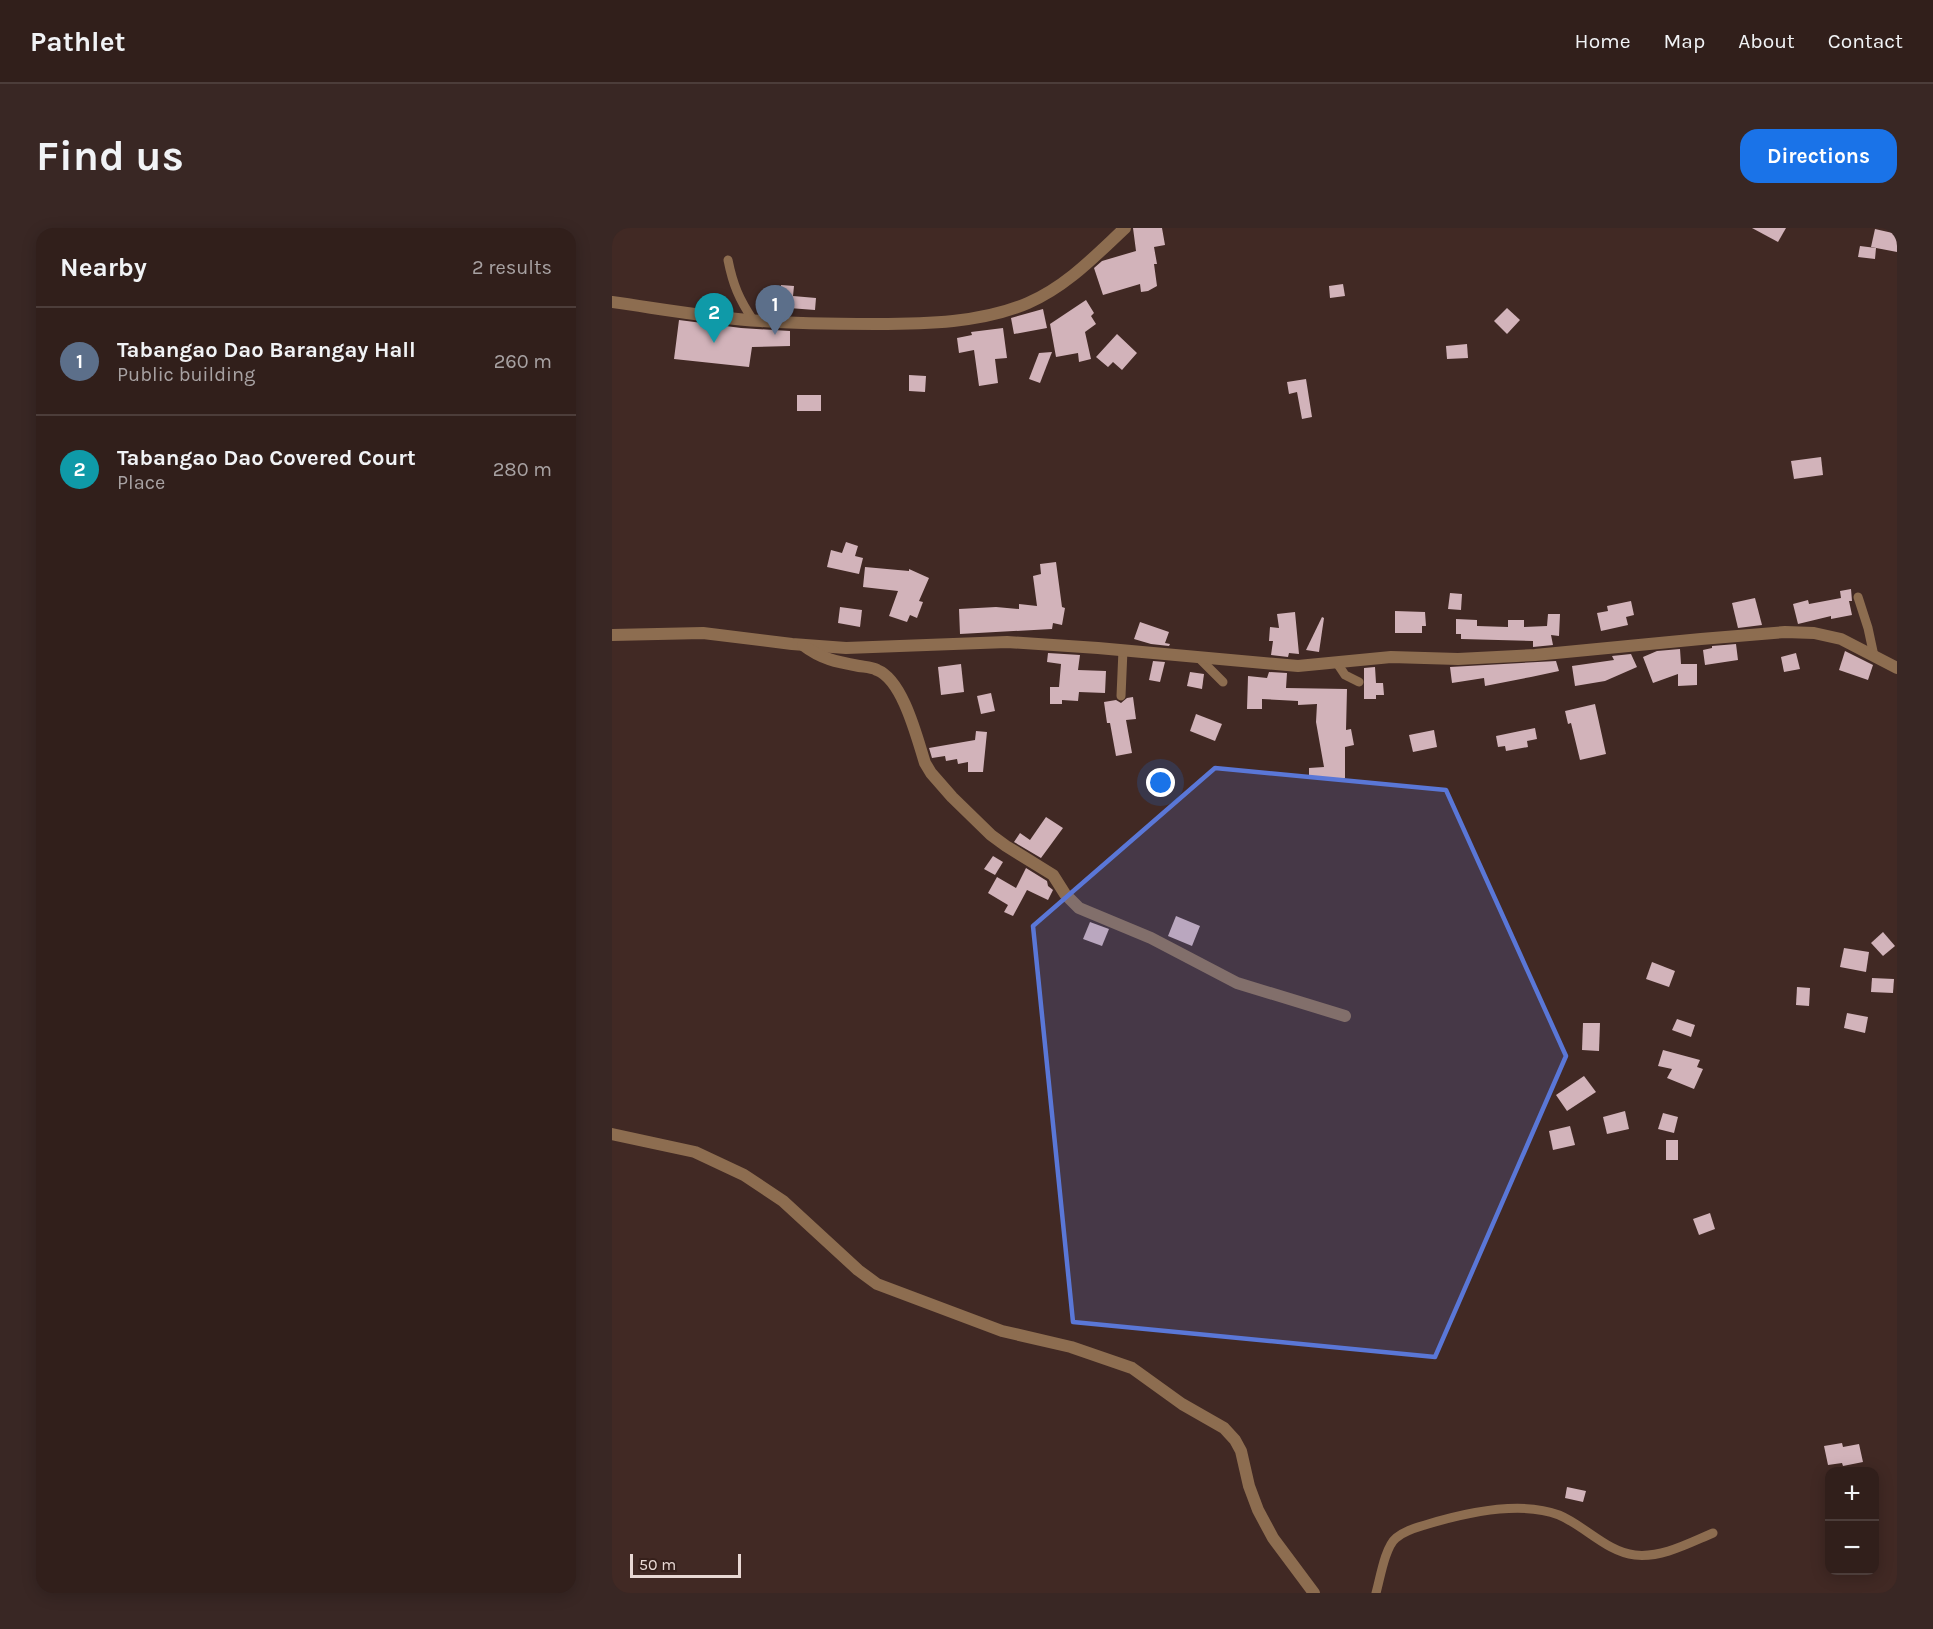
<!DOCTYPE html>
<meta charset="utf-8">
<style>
body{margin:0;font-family:Karla,sans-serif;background:#392724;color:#f1f3f6}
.controls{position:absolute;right:18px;bottom:18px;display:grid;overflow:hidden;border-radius:12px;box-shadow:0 3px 15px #0003}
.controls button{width:54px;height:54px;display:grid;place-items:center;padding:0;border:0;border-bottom:2px solid #4c3d3a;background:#311f1b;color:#f1f3f6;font:30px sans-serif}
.scale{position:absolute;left:18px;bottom:15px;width:111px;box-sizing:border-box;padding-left:6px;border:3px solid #e8d8d4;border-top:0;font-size:16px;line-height:21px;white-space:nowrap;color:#e8d8d4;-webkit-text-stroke:4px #36201b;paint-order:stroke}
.you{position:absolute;left:549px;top:555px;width:21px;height:21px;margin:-15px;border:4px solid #fff;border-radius:50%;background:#1a73e8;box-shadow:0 0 0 9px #1a73e833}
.badge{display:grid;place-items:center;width:39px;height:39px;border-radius:50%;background:#1a73e8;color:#fff;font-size:20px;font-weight:700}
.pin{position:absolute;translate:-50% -50px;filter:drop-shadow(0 2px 3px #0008)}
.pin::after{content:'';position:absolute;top:32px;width:21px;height:18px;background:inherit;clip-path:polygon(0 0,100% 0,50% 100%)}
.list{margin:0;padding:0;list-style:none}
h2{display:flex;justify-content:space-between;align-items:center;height:78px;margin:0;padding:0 24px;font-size:26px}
h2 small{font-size:20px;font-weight:400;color:#a8a2a3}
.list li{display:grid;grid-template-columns:39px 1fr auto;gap:18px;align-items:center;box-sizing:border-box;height:108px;padding:0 24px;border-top:2px solid #4c3d3a}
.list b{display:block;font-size:22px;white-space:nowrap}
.list p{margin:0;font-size:20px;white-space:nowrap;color:#a8a2a3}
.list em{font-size:20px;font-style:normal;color:#a8a2a3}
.map{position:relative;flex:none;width:1285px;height:1365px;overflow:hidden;border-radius:18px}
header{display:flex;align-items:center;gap:36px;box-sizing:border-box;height:84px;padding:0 30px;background:#311f1b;border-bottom:2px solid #4c3d3a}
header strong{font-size:28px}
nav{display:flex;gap:33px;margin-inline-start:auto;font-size:21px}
.intro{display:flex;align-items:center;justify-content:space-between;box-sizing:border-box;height:144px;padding:0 36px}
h1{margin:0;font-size:42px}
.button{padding:15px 27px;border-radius:18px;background:#1a73e8;color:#fff;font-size:21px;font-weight:700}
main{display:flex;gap:36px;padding:0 36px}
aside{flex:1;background:#311f1b;border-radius:18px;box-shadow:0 3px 15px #0003}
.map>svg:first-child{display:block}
</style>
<header>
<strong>Pathlet</strong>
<nav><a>Home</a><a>Map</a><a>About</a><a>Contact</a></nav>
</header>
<div class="intro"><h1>Find us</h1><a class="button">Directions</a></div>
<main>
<aside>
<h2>Nearby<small>2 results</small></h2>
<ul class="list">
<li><span class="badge" style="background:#5c6f8a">1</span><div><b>Tabangao Dao Barangay Hall</b><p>Public building</p></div><em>260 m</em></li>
<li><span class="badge" style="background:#0f9aa8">2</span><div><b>Tabangao Dao Covered Court</b><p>Place</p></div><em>280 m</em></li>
</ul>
</aside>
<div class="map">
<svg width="1285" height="1365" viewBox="0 0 1285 1365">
<rect width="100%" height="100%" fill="#412924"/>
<!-- building -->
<g fill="#d2b3ba">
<polygon points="521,0 550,0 553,17 542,19 545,36 542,36 545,58 536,63 529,64 528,56 491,67 482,40 490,33 524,23"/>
<polygon points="1140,0 1174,0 1166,14"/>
<polygon points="1263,1 1285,6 1285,24 1259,19"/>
<polygon points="1248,18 1264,20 1263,31 1246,29"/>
<polygon points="731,56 733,68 718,70 717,58"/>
<polygon points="169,57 182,58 181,68 204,70 203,82 177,80 177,86 160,86 162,66 168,67"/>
<polygon points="474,72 482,85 479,88 484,96 473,104 479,131 467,134 466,125 444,129 438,96"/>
<polygon points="895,80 908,92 895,106 882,93"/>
<polygon points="431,81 435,100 402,106 399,90"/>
<polygon points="67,92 129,100 178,103 178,118 140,119 137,139 62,131"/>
<polygon points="391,100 395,130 383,131 386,155 367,158 362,122 347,125 345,110 360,107 359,104"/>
<polygon points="505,106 525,125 510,142 501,134 496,139 484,129"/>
<polygon points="855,116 856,130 835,131 834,118"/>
<polygon points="440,124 428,155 417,151 427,125"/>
<polygon points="297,147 314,148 313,164 297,163"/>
<polygon points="694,151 700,189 690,191 685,164 677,166 675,154"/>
<rect x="185" y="167" width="24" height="16"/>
<polygon points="1209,229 1211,247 1182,251 1179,233"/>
<polygon points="234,314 246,318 243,328 251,330 247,346 215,339 219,322 230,325"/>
<polygon points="444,334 450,379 453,380 450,397 441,395 440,401 348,406 347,381 384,379 407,381 407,376 425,378 421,348 429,346 428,336"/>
<polygon points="253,339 297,343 297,341 317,350 307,373 311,374 305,390 298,387 295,394 277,388 286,363 251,359"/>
<polygon points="1239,361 1240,373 1237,373 1240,387 1219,391 1219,388 1186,396 1181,376 1196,372 1197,376 1229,370 1228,363"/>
<polygon points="838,365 850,366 849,382 836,381"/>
<polygon points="1143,370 1150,397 1126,400 1120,375"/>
<polygon points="1019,373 1022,387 1014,389 1016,397 989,403 985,385 996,383 995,378"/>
<polygon points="228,379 250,382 248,399 226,395"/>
<polygon points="783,383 813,384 814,398 810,398 810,405 783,405"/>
<polygon points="683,384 687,426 677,425 676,429 659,427 661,413 657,413 658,399 667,400 665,386"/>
<polygon points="936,386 948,386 947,408 939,407 941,417 921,419 921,413 849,411 849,406 844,406 844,391 865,392 865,398 896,399 896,392 912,392 912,399 935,398"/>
<polygon points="710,389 712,390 707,424 694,422"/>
<polygon points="528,394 557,404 553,415 558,416 557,418 539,416 522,411"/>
<polygon points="1124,416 1126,432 1093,437 1091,422 1100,420 1100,418"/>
<polygon points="1068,421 1069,436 1085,436 1085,457 1066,458 1066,446 1041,455 1031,429 1045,423"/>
<polygon points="1233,423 1261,437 1256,452 1227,442"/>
<polygon points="436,425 468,427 466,442 494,443 493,465 467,464 466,473 450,472 450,476 438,476 438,459 447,459 449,436 435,434"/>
<polygon points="1184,425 1188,441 1172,444 1169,429"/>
<polygon points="1019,426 1025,439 993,453 963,458 960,438 1002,432 1000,428"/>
<polygon points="541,433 553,434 548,454 537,452"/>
<polygon points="944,433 947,443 919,449 873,458 872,450 840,455 838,439"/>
<polygon points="349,436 352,464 329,467 326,439"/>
<polygon points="763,439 764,455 771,455 772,467 764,467 764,471 752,471 752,440"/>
<polygon points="578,444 592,446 590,461 575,458"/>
<polygon points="657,444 675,445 674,460 735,461 734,502 739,501 742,517 733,519 733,550 697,551 697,540 712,539 704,494 705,476 686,477 686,473 650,471 650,481 635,481 636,448 655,450"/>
<polygon points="379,465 383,483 369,486 365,468"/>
<polygon points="521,469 524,491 514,492 520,525 504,528 498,495 495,495 492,474 504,472 509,475 515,470"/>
<polygon points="983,476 994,526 968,532 959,495 956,496 953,483"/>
<polygon points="584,486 610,496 603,513 578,503"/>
<polygon points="923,500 925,511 915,513 916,519 894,523 893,518 886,519 884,508"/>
<polygon points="822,502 825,519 801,524 797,507"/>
<polygon points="364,503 375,504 371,544 356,544 356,534 346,536 345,531 334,533 333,528 320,530 317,520 363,512"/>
<polygon points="434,589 451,600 429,630 402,614 408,605 418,612"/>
<polygon points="381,628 391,634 383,647 372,641"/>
<polygon points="414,640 435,653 436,658 441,662 436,672 415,662 401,688 392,684 396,677 376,665 385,649 404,660"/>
<polygon points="564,688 588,698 580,718 556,708"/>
<polygon points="478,694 497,701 490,718 471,711"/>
<polygon points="1271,704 1283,718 1271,728 1259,715"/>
<polygon points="1232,720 1257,724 1254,744 1228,739"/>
<polygon points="1040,734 1063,743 1057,759 1034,751"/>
<polygon points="1260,750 1282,751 1281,765 1259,764"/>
<polygon points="1185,759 1198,760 1197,778 1184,777"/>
<polygon points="1235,785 1256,789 1253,805 1232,800"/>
<polygon points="1065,791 1083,797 1079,809 1060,802"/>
<polygon points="971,795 988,795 987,823 970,822"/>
<polygon points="1051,822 1088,832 1085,839 1091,841 1082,861 1055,850 1060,841 1046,838"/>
<polygon points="972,848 984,864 955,883 944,867"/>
<polygon points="1013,883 1017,901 995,906 991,889"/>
<polygon points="1051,885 1066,889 1062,905 1046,901"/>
<polygon points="958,898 963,917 941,922 937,903"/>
<rect x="1054" y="912" width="12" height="20"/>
<polygon points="1098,985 1103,1001 1087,1007 1081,991"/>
<polygon points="1230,1215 1231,1219 1247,1216 1251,1234 1231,1238 1230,1235 1216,1237 1212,1218"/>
<polygon points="955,1259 974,1263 971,1274 953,1270"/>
</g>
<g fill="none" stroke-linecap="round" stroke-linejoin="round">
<!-- service -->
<g stroke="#8d6d50" stroke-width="9">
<path d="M116,32C121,57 127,71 141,92"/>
<polyline points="1246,369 1256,400 1262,428"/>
<polyline points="587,430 611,454"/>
<polyline points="725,435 733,447 747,454"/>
<polyline points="509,468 511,422"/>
<path d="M764,1365C768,1351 773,1319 784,1310C792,1303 803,1300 813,1297C852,1285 908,1272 947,1287C973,1298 995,1324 1023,1327C1050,1330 1077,1315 1101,1305"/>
</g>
<!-- minor -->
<g stroke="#8d6d50" stroke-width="12">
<path d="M0,74C50,81 99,90 149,93C187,96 226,96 264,96C313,96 370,95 416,75C455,58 483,28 513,0"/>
<polyline points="0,407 91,405 180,416 234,420 395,414 486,420 686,438 779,429 846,431 923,427 1089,411 1173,404 1202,405 1229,411 1285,440"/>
<path d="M191,417C209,431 225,434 247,438C253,439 260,439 265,442C291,452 305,510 313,535L319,545L340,569L379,607L394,618L441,647L453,666L467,680L539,710L625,755L733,788"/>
</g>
<!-- tertiary -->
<polyline stroke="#8d6d50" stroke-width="12" points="0,906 83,924 132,947 171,973 246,1042 265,1056 390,1103 459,1119 520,1140 570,1176 612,1200 623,1212 629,1223 637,1258 646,1282 661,1310 702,1365"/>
</g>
<!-- marked area -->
<path fill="#5a77d7" fill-opacity="0.2" stroke="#5a77d7" stroke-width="4.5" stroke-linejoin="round" d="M603,540L834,562L954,828L823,1129L461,1094L421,698Z"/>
</svg>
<div class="controls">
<button>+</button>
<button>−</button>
</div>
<div class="scale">50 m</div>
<div class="you"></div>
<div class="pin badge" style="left:163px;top:107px;background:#5c6f8a">1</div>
<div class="pin badge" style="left:102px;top:115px;background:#0f9aa8">2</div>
</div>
</main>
